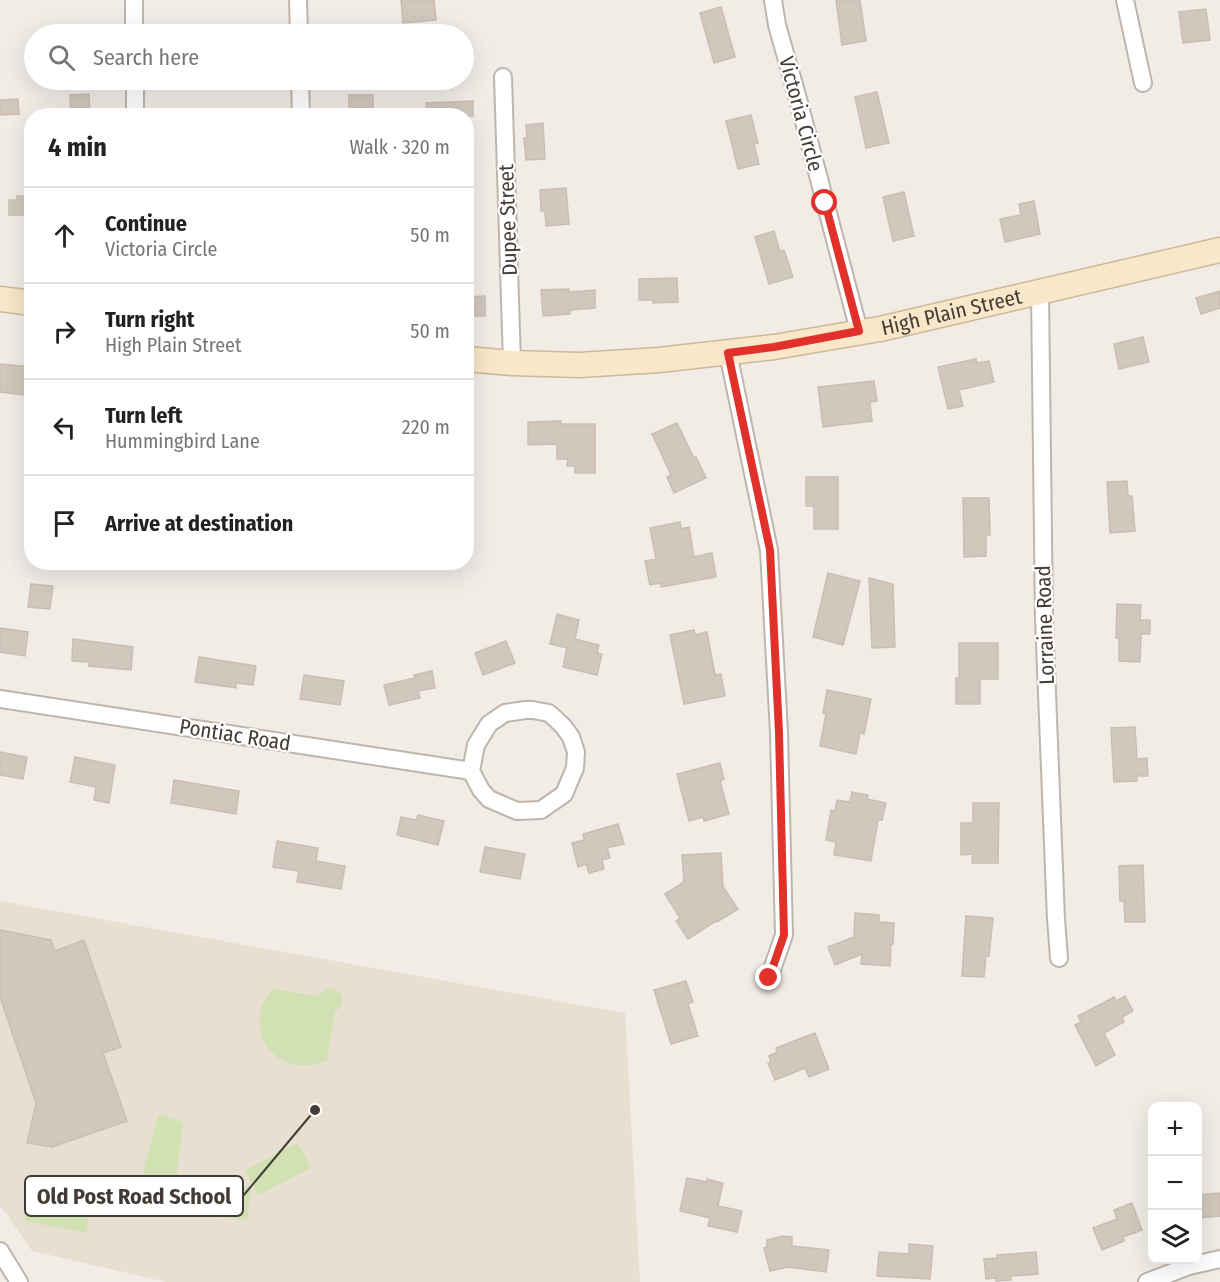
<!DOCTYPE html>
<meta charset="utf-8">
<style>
body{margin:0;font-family:"Fira Sans Condensed",sans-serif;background:#f6f6f6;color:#222}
.controls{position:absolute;right:18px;bottom:18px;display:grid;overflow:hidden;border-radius:12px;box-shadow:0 6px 24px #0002}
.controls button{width:54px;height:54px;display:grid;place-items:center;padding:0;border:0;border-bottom:2px solid #e0e0e0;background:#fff;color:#222;font:30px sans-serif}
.stop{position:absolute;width:18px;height:18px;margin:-14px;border:4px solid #e2312b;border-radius:50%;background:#fff}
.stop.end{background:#e2312b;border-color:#fff;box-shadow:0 2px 6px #0008}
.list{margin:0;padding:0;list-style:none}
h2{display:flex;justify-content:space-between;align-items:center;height:78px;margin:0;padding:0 24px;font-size:26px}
h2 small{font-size:20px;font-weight:400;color:#767676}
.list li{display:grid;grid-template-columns:39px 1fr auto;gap:18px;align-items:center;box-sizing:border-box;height:96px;padding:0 24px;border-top:2px solid #e0e0e0}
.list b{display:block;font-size:22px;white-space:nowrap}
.list p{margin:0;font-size:20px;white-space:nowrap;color:#767676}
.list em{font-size:20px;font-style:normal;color:#767676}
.icon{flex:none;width:33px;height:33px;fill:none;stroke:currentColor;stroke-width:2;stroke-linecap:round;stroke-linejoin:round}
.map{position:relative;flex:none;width:1220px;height:1282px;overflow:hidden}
.search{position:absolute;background:#fff;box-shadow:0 6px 24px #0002;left:24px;top:24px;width:450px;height:66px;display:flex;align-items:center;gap:15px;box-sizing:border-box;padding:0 21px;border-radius:33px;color:#767676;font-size:22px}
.panel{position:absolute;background:#fff;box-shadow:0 6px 24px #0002;left:24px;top:108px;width:450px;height:462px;border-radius:24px}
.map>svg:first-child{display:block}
</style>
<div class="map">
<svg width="1220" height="1282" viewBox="0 0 1220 1282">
<rect width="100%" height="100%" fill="#f1ece6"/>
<!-- education -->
<polygon fill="#e9dfd1" points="0,901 625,1013 640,1282 166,1282 32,1251 6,1213 0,1207"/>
<!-- green -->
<g fill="#d2e1b3">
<path d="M331,988C345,991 346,1004 335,1012L327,1060C278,1082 238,1031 272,989L319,996L325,989Z"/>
<polygon points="160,1114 181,1121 183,1125 176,1179 173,1181 146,1176 143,1173 158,1116"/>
<polygon points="298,1143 311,1168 258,1195 245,1170"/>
<polygon points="33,1178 93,1191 86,1233 25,1221"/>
<polygon points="194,1180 252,1187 247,1220 189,1214"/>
</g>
<!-- building -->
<g fill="#d1c7bd" stroke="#cbbeb1" stroke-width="1.5">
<polygon points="401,0 434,0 436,20 403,23"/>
<polygon points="836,0 860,0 866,41 842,45"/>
<polygon points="721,7 735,57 714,63 700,13"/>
<polygon points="1206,9 1210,40 1183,43 1179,12"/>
<polygon points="877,92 889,143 866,148 855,97"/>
<polygon points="89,94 90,116 71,116 70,95"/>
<rect x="349" y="95" width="24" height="21"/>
<polygon points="18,99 19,114 0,115 0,100"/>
<polygon points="473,101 473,116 427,116 426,103"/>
<polygon points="751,115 758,143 754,144 759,164 738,169 726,121"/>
<polygon points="543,123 545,159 526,160 524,138 527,138 526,125"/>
<polygon points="566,188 569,224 546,226 545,211 541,211 540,190"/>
<polygon points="904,192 914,236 893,241 883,197"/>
<polygon points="17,196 32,196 32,215 9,215 9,200 17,200"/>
<polygon points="1034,201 1040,234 1005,242 1000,219 1021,215 1019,204"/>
<polygon points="774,231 780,252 784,250 793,277 769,284 755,237"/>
<polygon points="677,278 678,302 653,303 653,300 639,300 639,279"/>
<polygon points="569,289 569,292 595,290 595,308 570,310 570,314 543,316 541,290"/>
<polygon points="1220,291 1220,308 1201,314 1196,298"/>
<polygon points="485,296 485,316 466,316 466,302 469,302 468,297"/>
<polygon points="1143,337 1149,362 1119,369 1114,344"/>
<polygon points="976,359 977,363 989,361 994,382 959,390 963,406 948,409 938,367"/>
<polygon points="0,364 32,367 32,396 0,392"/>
<polygon points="874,381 877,401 870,402 872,421 823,427 818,387"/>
<polygon points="561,421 561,424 595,424 595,473 575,473 575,466 567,466 568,459 557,459 557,444 528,445 528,422"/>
<polygon points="677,423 694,458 696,457 706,478 674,493 667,477 671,475 652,434"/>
<polygon points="806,477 838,477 838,529 814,529 814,506 806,506"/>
<polygon points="1127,481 1128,496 1132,496 1135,531 1110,533 1107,482"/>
<polygon points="963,498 989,498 990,535 986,535 986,556 964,557"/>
<polygon points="680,522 681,529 689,527 694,557 712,553 716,577 661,587 661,583 650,585 645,561 656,559 650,528"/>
<polygon points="828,573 860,581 843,645 813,637"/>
<polygon points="869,578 893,584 895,647 872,648"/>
<polygon points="31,584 53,586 50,609 28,607"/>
<polygon points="1117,604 1141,605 1140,620 1150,620 1150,634 1141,634 1140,662 1119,661 1119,638 1116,638"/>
<polygon points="557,614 579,620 575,639 599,645 597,653 602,654 597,675 563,667 567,648 550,644"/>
<polygon points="0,628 28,632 25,656 0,652"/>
<polygon points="694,630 695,635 707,632 715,675 721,674 725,696 684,704 670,635"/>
<polygon points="73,639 133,647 131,670 89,666 90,662 72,661"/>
<polygon points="506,641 515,663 483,675 475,653"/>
<polygon points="959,643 998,643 998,679 980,679 980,704 956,704 956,678 959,678"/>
<polygon points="199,657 256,666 253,685 236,683 236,688 195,682"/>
<polygon points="432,671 435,688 418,691 420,698 389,705 384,685 415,678 414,675"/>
<polygon points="304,675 344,681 340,705 300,699"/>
<polygon points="827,690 871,699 864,734 860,733 856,754 820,746 826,714 823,713"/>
<polygon points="1135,727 1137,759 1147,758 1148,776 1137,776 1137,781 1114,782 1111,728"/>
<polygon points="0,752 27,757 23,779 0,775"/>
<polygon points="75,757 115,765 109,803 94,800 96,787 70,782"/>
<polygon points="720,763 724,779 720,781 729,814 704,821 703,817 689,821 677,774"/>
<polygon points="174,780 239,791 236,814 171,803"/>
<polygon points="852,792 868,795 867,799 886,803 882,820 878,820 871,861 834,855 836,842 826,840 831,810 835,811 837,800 850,802"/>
<polygon points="973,803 999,803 998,863 972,863 973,854 961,855 961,823 973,823"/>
<polygon points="418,815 444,821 438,845 397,835 401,817 416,820"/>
<polygon points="618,824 624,844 607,848 610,858 602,860 604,869 589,873 586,864 578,867 572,843 584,840 583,834"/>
<polygon points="277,841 318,848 316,861 345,866 341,889 297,882 299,871 273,867"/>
<polygon points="485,847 525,854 520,879 480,872"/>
<polygon points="721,853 723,887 738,909 717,922 716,921 688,939 676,921 680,918 665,894 684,882 682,855"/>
<polygon points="1143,865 1145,922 1125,922 1124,901 1120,901 1119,866"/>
<polygon points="855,913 879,915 879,922 894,923 893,944 891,944 890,966 861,964 862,954 835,965 828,947 854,937"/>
<polygon points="966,916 993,918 989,956 986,956 984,977 962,976"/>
<polygon points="0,930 51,940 55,951 84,940 121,1047 103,1053 127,1121 52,1147 27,1143 36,1103 0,997"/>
<polygon points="686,981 693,1002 688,1004 698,1036 671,1044 654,990"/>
<polygon points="1125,996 1133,1011 1122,1017 1124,1022 1104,1033 1115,1055 1096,1066 1075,1025 1081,1022 1078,1016 1114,997 1116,1001"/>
<polygon points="815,1033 829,1069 809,1077 805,1068 775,1080 768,1063 771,1062 769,1056 777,1052 776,1048"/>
<polygon points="687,1178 707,1182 707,1179 723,1183 718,1206 742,1211 737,1232 708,1226 710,1218 680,1211"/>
<polygon points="1220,1193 1220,1216 1200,1218 1198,1195"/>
<polygon points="1132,1203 1142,1230 1123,1237 1124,1241 1102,1250 1093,1228 1117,1219 1114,1210"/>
<polygon points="783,1236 792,1237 792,1246 829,1250 826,1272 788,1267 770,1271 764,1248 767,1247 767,1240"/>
<polygon points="909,1244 933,1246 930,1279 877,1276 879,1252 909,1254"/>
<polygon points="1036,1252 1038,1274 1011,1276 1011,1280 996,1281 996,1278 986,1279 984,1259 997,1258 997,1255"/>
</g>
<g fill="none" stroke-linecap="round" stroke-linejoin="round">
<defs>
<g id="minor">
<polyline points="134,0 134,34"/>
<polyline points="298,0 299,34"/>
<polyline points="773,0 777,25 798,99 859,331"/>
<polyline points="1125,0 1143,83"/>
<polyline points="503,77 512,363"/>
<polyline points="135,80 135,116"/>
<polyline points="300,80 301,116"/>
<polyline points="1040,292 1044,618 1056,919 1059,958"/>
<polyline points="728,353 769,550 779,733 784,935 769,978"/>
<polyline points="0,699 471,771"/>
<polygon points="525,710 533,710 549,713 563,726 571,737 576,752 575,768 564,794 541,810 517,811 489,799 481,790 471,771 476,745 489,724 505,713"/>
<polyline points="0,1251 19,1282"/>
<polyline points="1147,1282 1189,1266 1220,1259"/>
</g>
<g id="secondary">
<polyline points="0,299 32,303"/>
<path id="s1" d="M466,359L512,363L579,365L659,360L774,347L880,329L1220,250"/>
</g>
</defs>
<!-- minor casing -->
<use href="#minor" stroke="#beb6ac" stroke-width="20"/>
<!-- secondary casing -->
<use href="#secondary" stroke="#ccb99a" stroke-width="27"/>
<!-- minor -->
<use href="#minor" stroke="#fff" stroke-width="16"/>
<!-- secondary -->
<use href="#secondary" stroke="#f8e7c8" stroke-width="24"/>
</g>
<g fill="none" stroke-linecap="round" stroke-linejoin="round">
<!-- route -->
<polyline stroke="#e2312b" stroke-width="8" points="769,978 784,935 779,733 770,550 728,353 774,347 859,331 825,203"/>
</g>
<g text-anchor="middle" stroke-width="4.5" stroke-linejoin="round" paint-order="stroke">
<!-- street labels -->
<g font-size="21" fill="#433c36" stroke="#fff">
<text transform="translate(801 114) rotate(75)" y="7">Victoria Circle</text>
<text transform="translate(508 220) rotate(-92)" y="7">Dupee Street</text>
<text dy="7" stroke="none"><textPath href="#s1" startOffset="490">High Plain Street</textPath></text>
<text transform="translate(1045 625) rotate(-92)" y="7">Lorraine Road</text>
<text transform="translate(235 735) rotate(9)" y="7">Pontiac Road</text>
</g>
</g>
<!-- callouts -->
<path fill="none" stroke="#433c36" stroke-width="2" d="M315 1110L243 1196"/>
<circle fill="#433c36" stroke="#fff" stroke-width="2" cx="315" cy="1110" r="6"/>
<rect fill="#fff" stroke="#433c36" stroke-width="2" x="25" y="1176" width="218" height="40" rx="6"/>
<g font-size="22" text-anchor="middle" font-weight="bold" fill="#433c36">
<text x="134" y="1204">Old Post Road School</text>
</g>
</svg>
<div class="controls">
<button>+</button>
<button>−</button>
<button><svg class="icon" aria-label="layers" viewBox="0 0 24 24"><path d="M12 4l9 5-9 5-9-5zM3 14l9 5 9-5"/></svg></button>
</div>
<div class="stop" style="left:825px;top:203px"></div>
<div class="stop end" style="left:769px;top:978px"></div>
<div class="search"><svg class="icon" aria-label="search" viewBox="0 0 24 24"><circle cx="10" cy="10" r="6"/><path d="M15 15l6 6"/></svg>Search here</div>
<section class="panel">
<h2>4 min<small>Walk · 320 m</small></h2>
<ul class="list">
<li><svg class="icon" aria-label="ahead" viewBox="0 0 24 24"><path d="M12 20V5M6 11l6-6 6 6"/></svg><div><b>Continue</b><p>Victoria Circle</p></div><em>50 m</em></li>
<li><svg class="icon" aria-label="right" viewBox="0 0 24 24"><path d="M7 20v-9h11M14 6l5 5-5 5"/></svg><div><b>Turn right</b><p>High Plain Street</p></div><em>50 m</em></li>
<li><svg class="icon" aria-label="left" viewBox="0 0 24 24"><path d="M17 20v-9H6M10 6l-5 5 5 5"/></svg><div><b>Turn left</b><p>Hummingbird Lane</p></div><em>220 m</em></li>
<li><svg class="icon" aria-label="arrive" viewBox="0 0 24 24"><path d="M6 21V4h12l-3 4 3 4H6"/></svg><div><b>Arrive at destination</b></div></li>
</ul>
</section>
</div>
